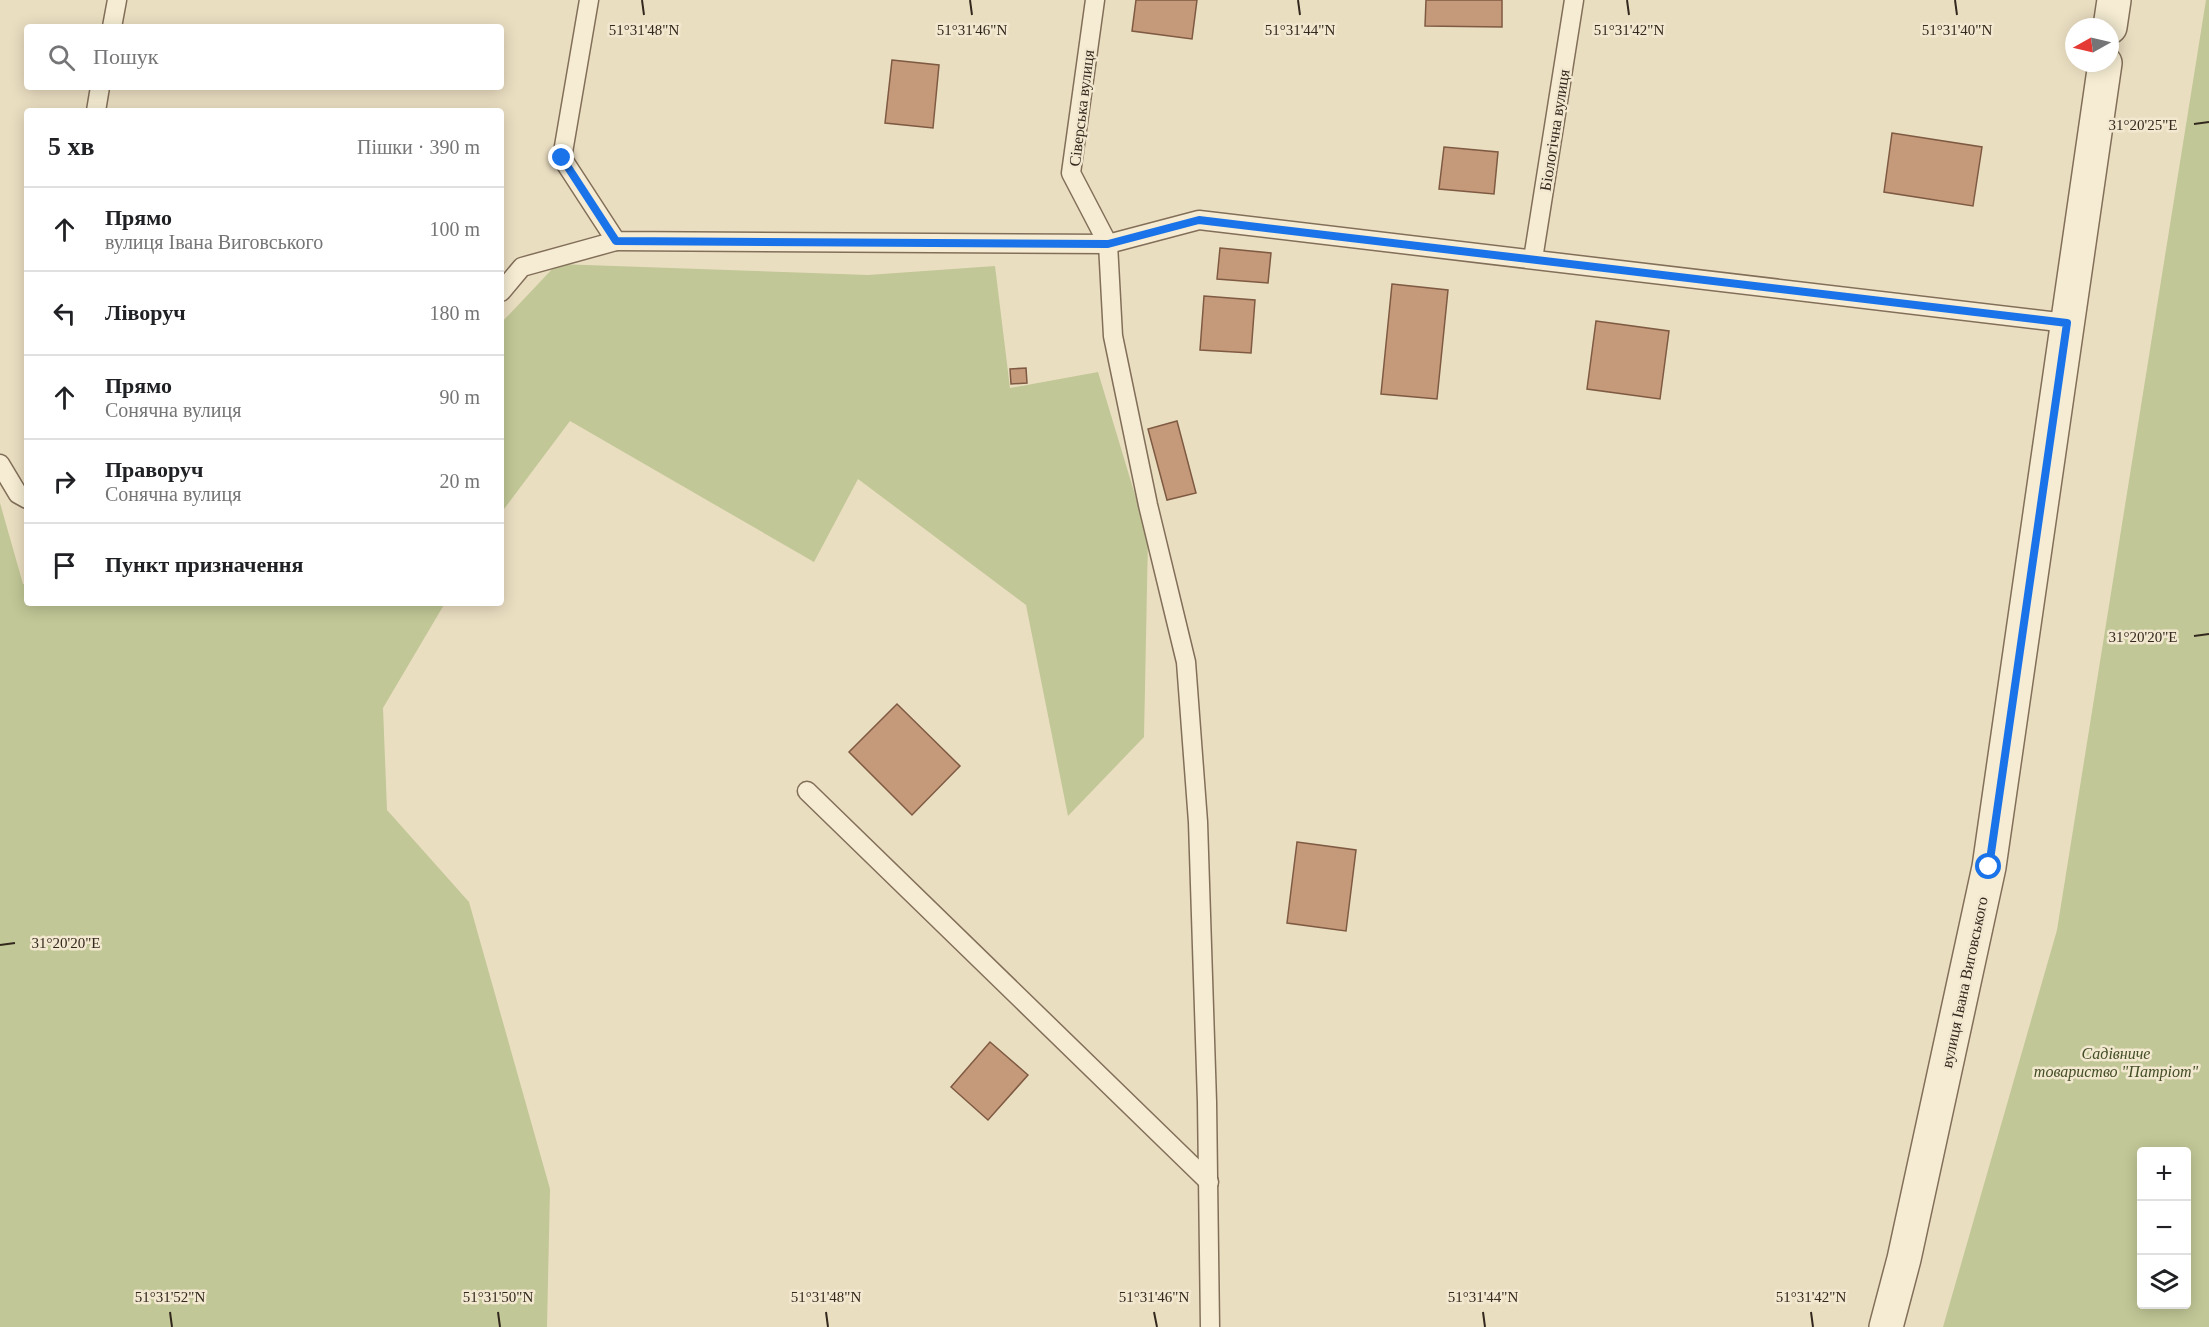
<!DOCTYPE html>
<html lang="uk">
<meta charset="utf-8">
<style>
body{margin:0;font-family:Georgia,serif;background:#f2f2f2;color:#202124}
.controls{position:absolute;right:18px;bottom:18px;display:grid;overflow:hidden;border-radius:6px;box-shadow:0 3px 15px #0003}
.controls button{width:54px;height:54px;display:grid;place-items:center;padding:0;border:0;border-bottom:2px solid #e0e0e0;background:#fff;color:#202124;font:30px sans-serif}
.compass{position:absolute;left:2065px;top:18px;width:54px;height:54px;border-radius:50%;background:#fff;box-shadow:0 3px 15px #0003;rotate:262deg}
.stop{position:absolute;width:18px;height:18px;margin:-14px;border:4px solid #1a73e8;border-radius:50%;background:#fff}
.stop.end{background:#1a73e8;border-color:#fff;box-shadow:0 2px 6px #0008}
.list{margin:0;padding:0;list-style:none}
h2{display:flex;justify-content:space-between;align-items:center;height:78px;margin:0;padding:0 24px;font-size:26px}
h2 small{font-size:20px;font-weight:400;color:#757577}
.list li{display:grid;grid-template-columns:39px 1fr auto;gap:18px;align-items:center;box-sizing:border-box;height:84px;padding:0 24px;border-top:2px solid #e0e0e0}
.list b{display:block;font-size:22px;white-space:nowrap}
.list p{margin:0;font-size:20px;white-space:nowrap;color:#757577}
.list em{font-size:20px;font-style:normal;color:#757577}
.icon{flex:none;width:33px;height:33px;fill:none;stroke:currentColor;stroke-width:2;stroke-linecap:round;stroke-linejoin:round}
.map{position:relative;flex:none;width:2209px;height:1327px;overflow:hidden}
.search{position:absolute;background:#fff;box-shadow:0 3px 15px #0003;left:24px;top:24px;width:480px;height:66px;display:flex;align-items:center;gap:15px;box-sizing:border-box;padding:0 21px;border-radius:6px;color:#757577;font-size:22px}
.panel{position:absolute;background:#fff;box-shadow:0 3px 15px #0003;left:24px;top:108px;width:480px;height:498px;border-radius:6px}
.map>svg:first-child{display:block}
</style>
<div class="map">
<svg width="2209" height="1327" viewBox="0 0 2209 1327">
<rect width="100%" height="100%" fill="#eadec1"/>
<!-- green -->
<g fill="#c1c796" fill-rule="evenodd">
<path d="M2206,0H2209V1327H1943L2057,930ZM2142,1152H2186V1304H2142Z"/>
<polygon points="557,264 868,275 995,266 1010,388 1098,372 1148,538 1144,737 1068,816 1026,605 858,479 814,562 570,421 501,513 501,323"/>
<polygon points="0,503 23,584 27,584 27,603 445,603 383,708 387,810 469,902 550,1189 547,1327 0,1327"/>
</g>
<!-- building -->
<g fill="#c59a7a" stroke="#7f5a42" stroke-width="1.5">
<polygon points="1136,0 1197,0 1192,39 1132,31"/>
<polygon points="1426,0 1502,0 1502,27 1425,26"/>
<polygon points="892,60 939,65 933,128 885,123"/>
<polygon points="1892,133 1982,147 1973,206 1884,192"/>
<polygon points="1444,147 1498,152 1494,194 1439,189"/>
<polygon points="1220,248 1271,253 1268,283 1217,279"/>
<polygon points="1392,284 1448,290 1437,399 1381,394"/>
<polygon points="1204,296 1255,300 1251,353 1200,350"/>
<polygon points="1596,321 1669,331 1660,399 1587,389"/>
<polygon points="1026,368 1027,383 1011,384 1010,369"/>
<polygon points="1177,421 1196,493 1167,500 1148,429"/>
<polygon points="897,704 960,766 912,815 849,752"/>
<polygon points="1297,842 1356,850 1346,931 1287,923"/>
<polygon points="990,1042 1028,1075 988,1120 951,1087"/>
</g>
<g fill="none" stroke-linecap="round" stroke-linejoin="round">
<defs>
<g id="service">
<polyline points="589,0 562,158 616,241 1108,244 1199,220 2067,323"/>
<polyline points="1095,0 1071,173 1108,244 1113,336 1148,505 1186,662 1198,822 1207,1102 1210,1327"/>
<polyline points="112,27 117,0"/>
<polyline points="96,111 100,87"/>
<polyline points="1533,259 1574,0"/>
<polyline points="501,292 522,267 616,241"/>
<polyline points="0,464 18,494 27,499"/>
<polyline points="807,791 1209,1182"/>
</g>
<g id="tertiary">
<polyline points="2110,27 2114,0"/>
<polyline points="1886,1327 1904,1259 1989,867 2105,63"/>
</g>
</defs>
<!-- service casing -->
<use href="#service" stroke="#826f5a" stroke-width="21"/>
<!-- tertiary casing -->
<use href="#tertiary" stroke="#826f5a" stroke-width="36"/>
<!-- service -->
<use href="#service" stroke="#f6ecd3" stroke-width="18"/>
<!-- tertiary -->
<use href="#tertiary" stroke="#f6ecd3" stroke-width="33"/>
</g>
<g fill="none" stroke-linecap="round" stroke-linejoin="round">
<!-- route -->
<polyline stroke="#1a73e8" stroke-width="8" points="562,158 616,241 1108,244 1199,220 2067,323 1989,867"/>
</g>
<!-- ticks -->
<path fill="none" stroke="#33281d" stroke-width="2" d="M642,0L644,15M970,0L972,15M1298,0L1300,15M1627,0L1629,15M1955,0L1957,15M2194,124L2209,122M2194,636L2209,634M0,945L15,943M170,1312L172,1327M498,1312L500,1327M826,1312L828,1327M1154,1312L1157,1327M1483,1312L1485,1327M1811,1312L1813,1327"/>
<g text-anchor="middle" stroke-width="5" stroke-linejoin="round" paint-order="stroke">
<!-- street labels -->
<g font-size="16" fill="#33281d" stroke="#f2e8d0">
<text transform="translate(1081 108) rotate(-83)" y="6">Сіверська вулиця</text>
<text transform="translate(1554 130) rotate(-81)" y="6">Біологічна вулиця</text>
<text transform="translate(1964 982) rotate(-78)" y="6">вулиця Івана Виговського</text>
</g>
<!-- park labels -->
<g font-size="16" font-style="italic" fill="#434e25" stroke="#f2e8d0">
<text x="2116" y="1059">Садівниче<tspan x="2116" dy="18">товариство "Патріот"</tspan></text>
</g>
</g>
<g font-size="15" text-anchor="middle" fill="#33281d" stroke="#f2e8d0" stroke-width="5" stroke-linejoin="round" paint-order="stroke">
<text x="644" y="35">51°31'48"N</text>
<text x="972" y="35">51°31'46"N</text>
<text x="1300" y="35">51°31'44"N</text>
<text x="1629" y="35">51°31'42"N</text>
<text x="1957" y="35">51°31'40"N</text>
<text x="2143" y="130">31°20'25"E</text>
<text x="2143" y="642">31°20'20"E</text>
<text x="66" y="948">31°20'20"E</text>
<text x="170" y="1302">51°31'52"N</text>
<text x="498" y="1302">51°31'50"N</text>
<text x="826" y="1302">51°31'48"N</text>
<text x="1154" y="1302">51°31'46"N</text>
<text x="1483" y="1302">51°31'44"N</text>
<text x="1811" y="1302">51°31'42"N</text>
</g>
</svg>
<div class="controls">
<button>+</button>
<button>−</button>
<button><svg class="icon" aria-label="layers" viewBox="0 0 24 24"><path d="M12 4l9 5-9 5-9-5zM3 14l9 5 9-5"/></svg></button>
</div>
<svg class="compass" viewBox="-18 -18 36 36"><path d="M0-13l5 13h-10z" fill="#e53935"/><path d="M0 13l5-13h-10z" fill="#757577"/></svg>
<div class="stop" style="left:1989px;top:867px"></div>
<div class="stop end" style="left:562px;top:158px"></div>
<div class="search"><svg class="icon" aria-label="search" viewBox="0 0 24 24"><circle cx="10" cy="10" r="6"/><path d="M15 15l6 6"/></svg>Пошук</div>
<section class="panel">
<h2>5 хв<small>Пішки · 390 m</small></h2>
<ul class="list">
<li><svg class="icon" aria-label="ahead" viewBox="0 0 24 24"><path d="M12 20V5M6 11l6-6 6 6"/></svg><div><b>Прямо</b><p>вулиця Івана Виговського</p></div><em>100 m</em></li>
<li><svg class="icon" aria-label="left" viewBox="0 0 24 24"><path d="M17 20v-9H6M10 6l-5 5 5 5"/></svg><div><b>Ліворуч</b></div><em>180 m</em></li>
<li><svg class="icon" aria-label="ahead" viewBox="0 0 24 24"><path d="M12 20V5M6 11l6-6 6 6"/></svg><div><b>Прямо</b><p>Сонячна вулиця</p></div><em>90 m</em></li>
<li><svg class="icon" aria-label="right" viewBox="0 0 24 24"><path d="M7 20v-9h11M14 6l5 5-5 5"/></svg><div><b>Праворуч</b><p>Сонячна вулиця</p></div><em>20 m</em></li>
<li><svg class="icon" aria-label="arrive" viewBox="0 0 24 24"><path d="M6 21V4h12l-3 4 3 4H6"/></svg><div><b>Пункт призначення</b></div></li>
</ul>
</section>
</div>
